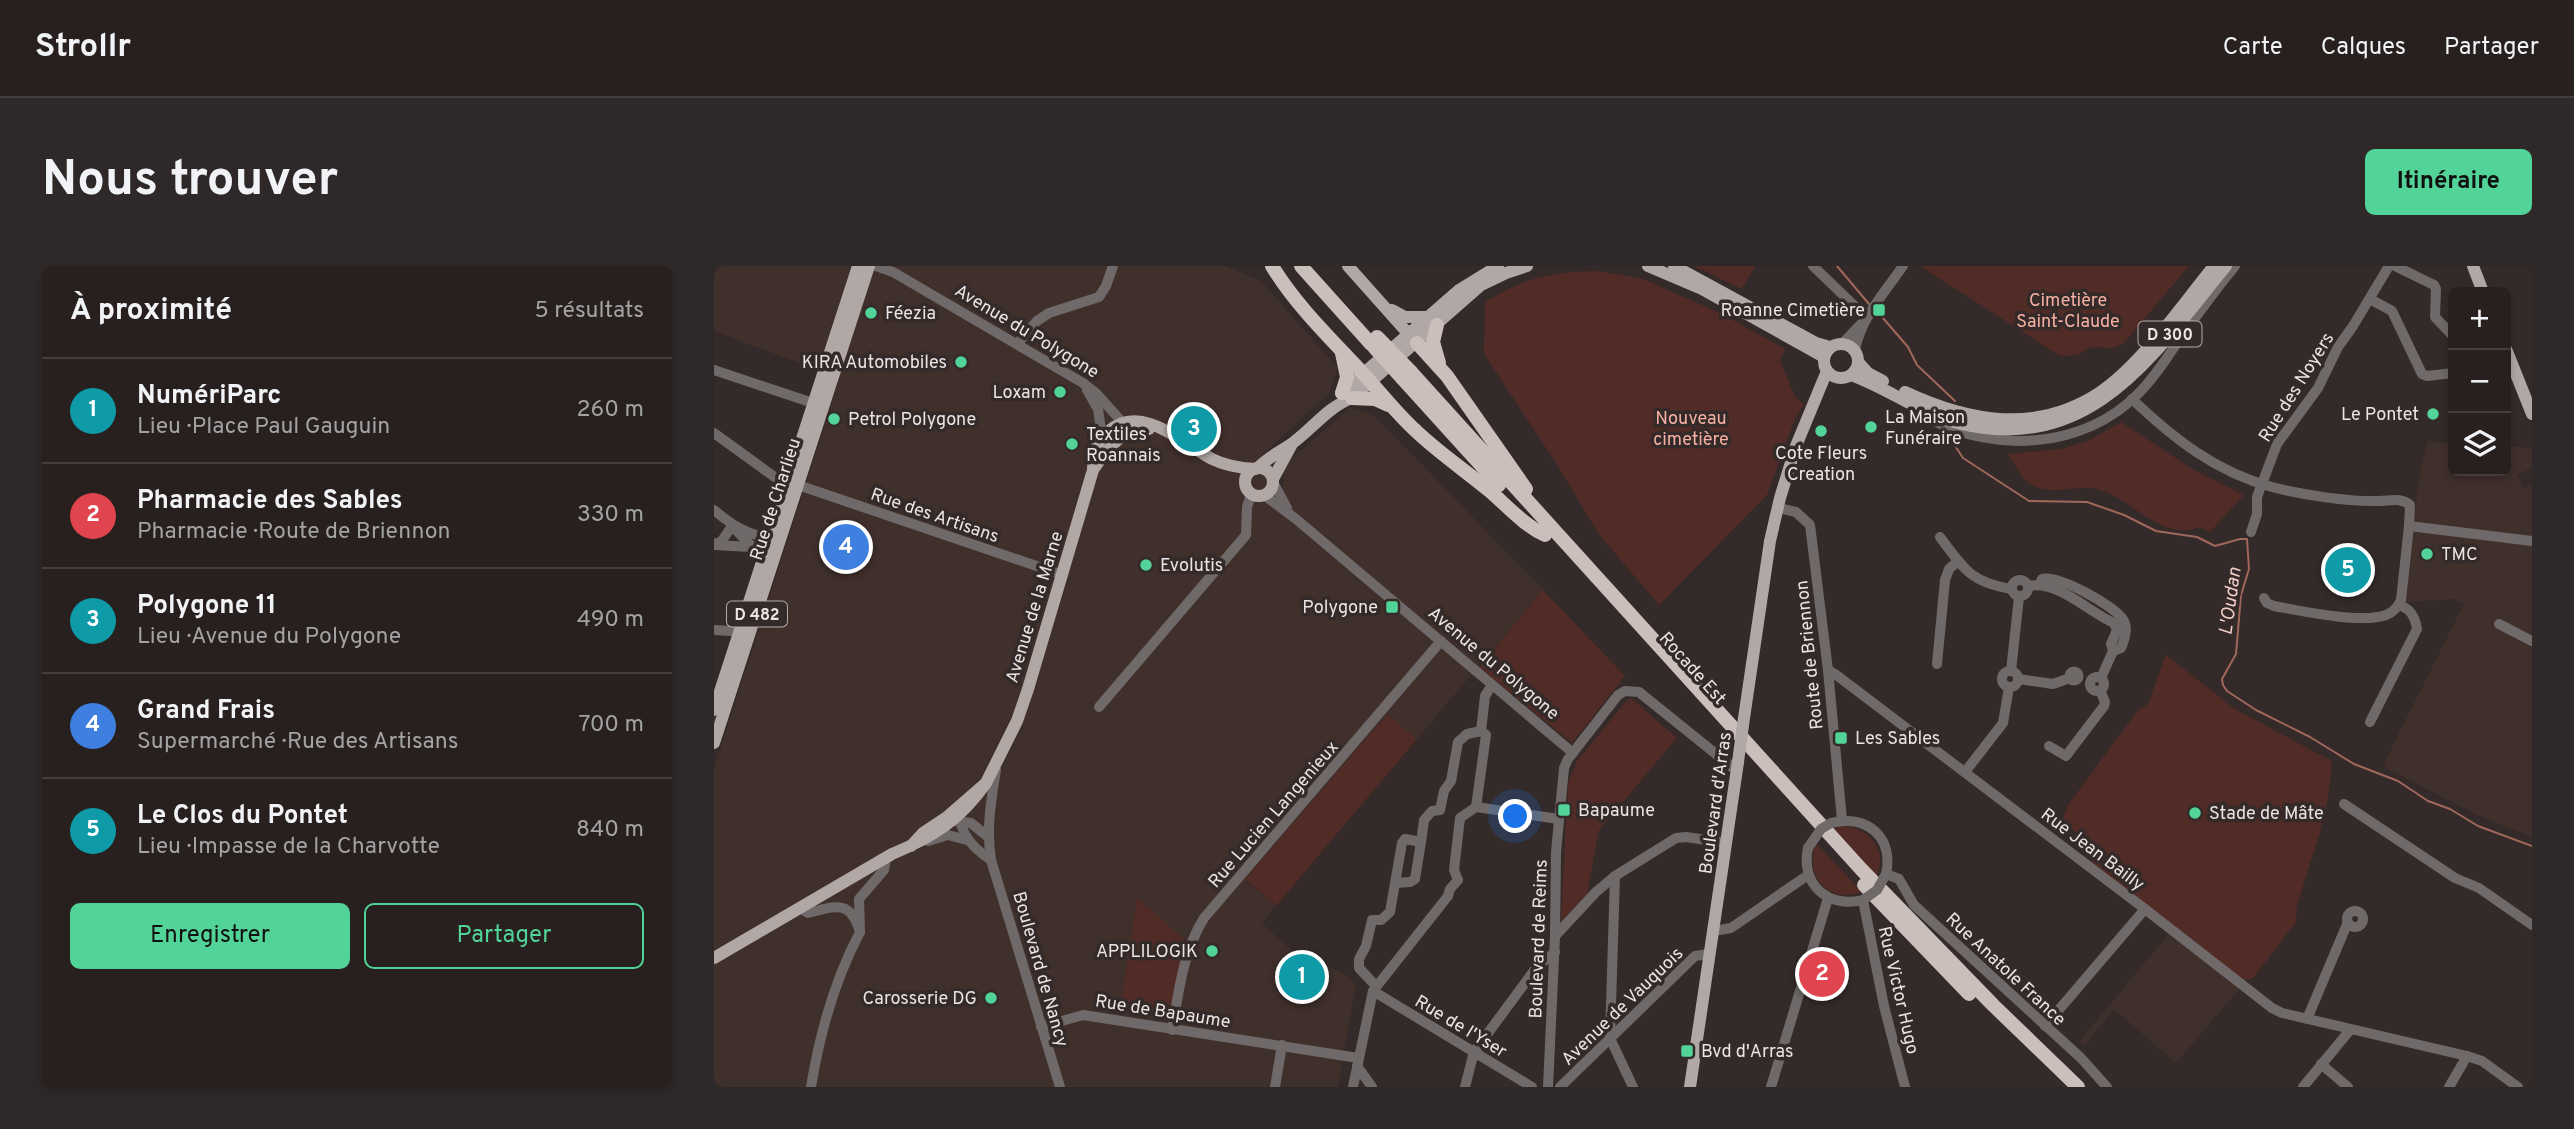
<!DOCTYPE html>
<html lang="fr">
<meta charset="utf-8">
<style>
body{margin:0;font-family:Overpass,sans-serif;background:#2f2828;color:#f1f3f6}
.controls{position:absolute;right:21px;top:21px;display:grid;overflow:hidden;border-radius:10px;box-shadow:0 4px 10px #0003}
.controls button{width:63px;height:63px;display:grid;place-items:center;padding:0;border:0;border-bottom:2px solid #433e3d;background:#27201f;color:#f1f3f6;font:35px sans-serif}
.you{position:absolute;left:802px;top:551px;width:24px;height:24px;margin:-18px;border:5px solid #fff;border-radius:50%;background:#1a73e8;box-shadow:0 0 0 10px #1a73e833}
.badge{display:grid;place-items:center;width:46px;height:46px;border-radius:50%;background:#52d397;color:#fff;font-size:23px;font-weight:700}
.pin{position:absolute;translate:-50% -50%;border:4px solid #fff;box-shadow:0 2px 7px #0006}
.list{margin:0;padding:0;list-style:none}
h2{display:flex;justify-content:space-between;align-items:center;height:91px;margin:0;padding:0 28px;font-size:30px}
h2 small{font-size:23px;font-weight:400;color:#a4a3a4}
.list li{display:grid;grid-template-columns:46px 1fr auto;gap:21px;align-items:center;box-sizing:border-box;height:105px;padding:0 28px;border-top:2px solid #433e3d}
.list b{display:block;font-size:26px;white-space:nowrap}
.list p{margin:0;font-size:23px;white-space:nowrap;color:#a4a3a4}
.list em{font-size:23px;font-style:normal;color:#a4a3a4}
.actions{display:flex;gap:14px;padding:21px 28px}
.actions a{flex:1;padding:16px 0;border:2px solid #52d397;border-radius:10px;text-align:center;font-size:24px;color:#52d397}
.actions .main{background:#52d397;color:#111}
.icon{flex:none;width:38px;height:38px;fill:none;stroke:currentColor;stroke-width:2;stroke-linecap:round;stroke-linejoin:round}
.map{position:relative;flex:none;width:1818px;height:821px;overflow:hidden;border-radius:10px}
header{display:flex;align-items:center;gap:42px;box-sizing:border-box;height:98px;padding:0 35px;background:#27201f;border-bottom:2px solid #433e3d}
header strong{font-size:33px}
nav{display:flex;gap:38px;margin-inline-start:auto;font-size:24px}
.intro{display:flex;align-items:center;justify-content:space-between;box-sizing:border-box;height:168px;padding:0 42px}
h1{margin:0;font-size:49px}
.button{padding:18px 32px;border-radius:10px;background:#52d397;color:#111;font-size:24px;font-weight:700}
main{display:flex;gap:42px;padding:0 42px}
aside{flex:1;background:#27201f;border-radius:10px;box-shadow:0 4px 10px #0003}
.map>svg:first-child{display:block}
</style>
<header>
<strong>Strollr</strong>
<nav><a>Carte</a><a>Calques</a><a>Partager</a></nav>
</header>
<div class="intro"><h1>Nous trouver</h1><a class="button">Itinéraire</a></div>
<main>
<aside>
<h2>À proximité<small>5 résultats</small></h2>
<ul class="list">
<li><span class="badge" style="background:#0f9aa8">1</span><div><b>NumériParc</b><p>Lieu · Place Paul Gauguin</p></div><em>260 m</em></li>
<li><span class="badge" style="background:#e0444e">2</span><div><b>Pharmacie des Sables</b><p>Pharmacie · Route de Briennon</p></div><em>330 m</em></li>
<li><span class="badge" style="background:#0f9aa8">3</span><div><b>Polygone 11</b><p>Lieu · Avenue du Polygone</p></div><em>490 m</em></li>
<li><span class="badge" style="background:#3f7fe0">4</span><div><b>Grand Frais</b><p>Supermarché · Rue des Artisans</p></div><em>700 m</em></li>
<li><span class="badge" style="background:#0f9aa8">5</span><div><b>Le Clos du Pontet</b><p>Lieu · Impasse de la Charvotte</p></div><em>840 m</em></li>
</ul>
<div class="actions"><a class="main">Enregistrer</a><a>Partager</a></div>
</aside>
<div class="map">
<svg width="1818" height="821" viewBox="0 0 1818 821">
<rect width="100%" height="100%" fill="#342a29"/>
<!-- built -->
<g fill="#40302c">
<polygon points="0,0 511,0 547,15 624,102 615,127 546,191 568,228 570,204 576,194 636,142 661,150 829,324 703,473 673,450 531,614 562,640 548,657 573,681 634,710 642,719 624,821 0,821 0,502 126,112 0,65"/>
<polygon points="1714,175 1739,178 1739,205 1792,205 1792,180 1818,182 1818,202 1803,209 1809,222 1818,219 1818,571 1763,549 1670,501 1678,481 1750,338 1740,333 1690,336 1706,205"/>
<polygon points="1456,666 1526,722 1462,797 1400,743 1371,779 1366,775"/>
</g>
<!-- green -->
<g fill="#512b25">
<polygon points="980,0 1041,0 1028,23"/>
<polygon points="1206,0 1475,0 1410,77 1399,82 1378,81 1363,89 1346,90"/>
<path d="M884,5L929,13L1006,47L1071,83L1066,95L1081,131L1090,138L1081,153L1053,229L945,339L884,267L844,200L770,88L771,36C813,11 835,6 884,5Z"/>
<path d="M1407,156L1480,204L1530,229L1496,266L1485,261C1448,277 1419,233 1386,224C1363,217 1339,232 1317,218C1307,212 1300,198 1294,188L1346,183L1374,175Z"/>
<polygon points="829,324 911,410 858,477 765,401"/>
<polygon points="1452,389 1521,443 1616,494 1618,499 1614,533 1606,566 1583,639 1582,656 1539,712 1530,714 1381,599 1376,594 1379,590 1359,576 1364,568 1348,556 1354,539 1424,444 1434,438"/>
<polygon points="918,433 963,472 885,564 873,628 847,655 854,517 863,495 913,434"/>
<polygon points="673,449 703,473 562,640 531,613"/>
<path d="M1130,560C1156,562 1175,586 1162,611L1119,562Z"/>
<path d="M1102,577L1148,626C1113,639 1090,609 1102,577Z"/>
<polygon points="423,632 471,674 454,751 406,744"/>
</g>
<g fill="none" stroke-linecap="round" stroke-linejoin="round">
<!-- stream -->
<g stroke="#a0675c" stroke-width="2">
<polyline points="1123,0 1155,38"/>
<polyline points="1162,44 1194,81 1203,99 1241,135"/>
<polyline points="1236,172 1249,192 1315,235 1373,236 1410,249 1442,265 1483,271 1501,280 1526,273 1533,273 1535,303 1527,329 1522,388 1508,413 1509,419 1513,425 1542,444 1596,471 1640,498 1684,515 1714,535 1736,543 1764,560 1818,580"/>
</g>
<!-- minor -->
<g stroke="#6f6a69" stroke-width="10">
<polyline points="162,0 179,6 369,117 383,128 408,156 406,163"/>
<polyline points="1099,0 1152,51"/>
<polyline points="1681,0 1720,19 1722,23 1721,51 1739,70"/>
<polyline points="1656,33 1678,45 1708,108 1713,110 1739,107"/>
<polyline points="303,78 323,55 335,47 385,31 392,20 399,0"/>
<polyline points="1128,78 1147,58"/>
<path d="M1141,84C1147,52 1171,26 1189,0"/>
<polyline points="0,104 99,137"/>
<polyline points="373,124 384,143 388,171"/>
<path d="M1418,133C1460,173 1502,206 1558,221C1588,229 1635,236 1665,235C1676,235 1687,231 1696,239L1695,260L1818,275"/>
<path d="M1216,153C1282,188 1370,182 1424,128C1439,113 1451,95 1463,77C1482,51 1500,25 1521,0"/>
<polyline points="0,167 73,220"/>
<polyline points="559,216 573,242"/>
<polyline points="84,219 349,309"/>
<polyline points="550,229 582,253 859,487"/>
<polyline points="1064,242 1082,246 1096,259 1114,404 1128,554"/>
<path d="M0,244C16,258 35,271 57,271"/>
<polyline points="21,263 50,293"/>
<polyline points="1537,266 1543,248 1543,231 1563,178 1604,122 1624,81 1639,60 1675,0"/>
<path d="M1226,271C1250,303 1256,316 1297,323"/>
<polyline points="0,278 7,276 18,260"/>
<polyline points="0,279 37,281"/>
<circle cx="1306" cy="322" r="8"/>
<path d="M1325,319L1328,313C1343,308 1402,340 1410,355C1414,363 1411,373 1407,382L1399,385"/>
<path d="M1314,320C1345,314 1374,346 1400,357L1403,364L1397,378L1399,385L1387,412"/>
<path d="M1550,332L1553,337L1560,340C1587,345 1647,358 1672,349C1680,346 1684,341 1687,334L1695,260"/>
<polyline points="1785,358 1818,375"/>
<polyline points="0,364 33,366"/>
<polyline points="1223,398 1231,314 1235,303 1244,295"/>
<polyline points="1114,404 1121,408 1431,643 1558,742 1568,747 1753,790 1768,795 1804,821"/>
<circle cx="1296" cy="413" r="8"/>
<polyline points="1297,405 1305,331"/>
<circle cx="1360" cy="410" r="4.5"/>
<circle cx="1383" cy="418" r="7"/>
<polyline points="1304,413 1339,418 1356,412"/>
<polyline points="385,441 532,269 533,241 537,228"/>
<path d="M1656,456L1703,363C1701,351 1697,343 1685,339"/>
<polyline points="1335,480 1352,490 1390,440 1391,436 1386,424"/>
<path d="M282,504C277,535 272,562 277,594L346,821"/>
<polyline points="1251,506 1289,457 1295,421"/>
<polyline points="1630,538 1741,612 1765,622 1818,659"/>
<polyline points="762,541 772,469 767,465"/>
<path d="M246,545C245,568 259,582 277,594"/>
<polyline points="241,555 257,557 273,570"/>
<path d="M1117,557C1153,548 1180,571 1172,608L1185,613L1200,639L1367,792L1393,821"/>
<polyline points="214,575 234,569 253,574"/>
<path d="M1094,582C1086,618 1114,643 1149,634L1170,740L1191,821"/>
<polyline points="901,610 896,772 919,821"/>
<polyline points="682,617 696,616 701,613 707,576"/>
<path d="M86,642L94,647C122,640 136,633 146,666L145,633L170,604L172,592"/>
<circle cx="1641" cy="653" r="8"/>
<polyline points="1000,665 1017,662 1094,609"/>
<polyline points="841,670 882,626 901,610 962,572 972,571 1013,577"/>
<polyline points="662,720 645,702 645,693 652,680 658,654 667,654 676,646 688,577 691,573 707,576 710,554 718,545 726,544 730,525 737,515 744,476 753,468 767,465 771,430 778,419"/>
<polyline points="659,725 818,821"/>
<polyline points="1593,753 1634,656"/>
<polyline points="1331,760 1431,643"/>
<polyline points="327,761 369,749 644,792"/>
<path d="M458,764C465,724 469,686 490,652L727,375"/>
<polyline points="1607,798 1634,821"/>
<polyline points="643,800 658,821"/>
<path d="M97,821C106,766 120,715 146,666"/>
<polyline points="561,821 568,779"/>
<polyline points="639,821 659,725 734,630 736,623 744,614 740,604 746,552 762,541 845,553"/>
<polyline points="751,821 760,786 822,702 841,686"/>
<polyline points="834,821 841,670 842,586 850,502 854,493 904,429 911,425 925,426 1023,505"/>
<polyline points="846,821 981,690 995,688"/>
<polyline points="1057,821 1114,632"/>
<polyline points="1589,821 1636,764"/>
<polyline points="1735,821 1753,790"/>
</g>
<!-- major -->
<g stroke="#b1a7a5" stroke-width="12">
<polyline points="634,0 699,73"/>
<polyline points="934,0 988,23 1110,91"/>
<polyline points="960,0 1102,77 1116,81"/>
<polyline points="1759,0 1769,26"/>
<polyline points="678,44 691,51 714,51"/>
<circle cx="1127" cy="95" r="17"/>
<polyline points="1792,83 1818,148"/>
<polyline points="1144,96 1154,107 1169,115"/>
<path d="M1137,109C1174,122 1205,147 1243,157C1377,190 1439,89 1512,0"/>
<path d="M1191,126C1255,156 1322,168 1385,127C1427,99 1468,39 1500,0"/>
<polyline points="627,127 745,24 784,0"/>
<path d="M381,201C395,181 408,163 435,163"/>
<path d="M544,202C554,191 568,185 580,176C600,161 614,141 638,132L767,19L792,7L813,0"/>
<circle cx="545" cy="216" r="14"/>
<polyline points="559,213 577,180"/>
<polyline points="0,444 144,0"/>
<polyline points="1029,459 1056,275 1066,232 1082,180 1113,105"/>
<polyline points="0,477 155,0"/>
<path d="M272,517L303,455L314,423L379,204C379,189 383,174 395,165C427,137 469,177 498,193C512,200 525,202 541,203"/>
<path d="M0,692L178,588C219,571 246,554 272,517L233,551L209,567L197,580"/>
<polyline points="976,821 1024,496"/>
</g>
<!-- highway -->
<g stroke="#cbbfbc" stroke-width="14">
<path d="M558,0C582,39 613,69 644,102C664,123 681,146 702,165C725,187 752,205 777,226C794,241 810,259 831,269"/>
<polyline points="587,0 657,78"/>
<polyline points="723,59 719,76 725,97"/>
<polyline points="703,77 733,110 812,223"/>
<polyline points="697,106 1147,603 1279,739 1364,821"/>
<polyline points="688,112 785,219"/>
<polyline points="628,127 633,111 628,87"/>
<polyline points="638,132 661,133 674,139"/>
<polyline points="1150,619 1255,728"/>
</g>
<!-- minor-bridge -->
<g stroke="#6f6a69" stroke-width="10">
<polyline points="1094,582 1107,563 1117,557"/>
<polyline points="1149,634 1163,624 1172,608"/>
</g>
<!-- major-bridge -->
<polyline stroke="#b1a7a5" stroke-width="12" points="1024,496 1029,459"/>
<!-- highway-bridge -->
<g stroke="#cbbfbc" stroke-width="14">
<polyline points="663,71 697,106"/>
<polyline points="660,81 688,112"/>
</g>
</g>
<!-- markers -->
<g fill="#52d397" stroke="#342a29" stroke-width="2.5">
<rect x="1158" y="37" width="14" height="14" rx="3.5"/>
<circle cx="157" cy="47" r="7"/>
<circle cx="247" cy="96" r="7"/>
<circle cx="346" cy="126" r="7"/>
<circle cx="1719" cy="148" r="7"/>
<circle cx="120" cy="153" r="7"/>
<circle cx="1157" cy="161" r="7"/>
<circle cx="1107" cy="165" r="7"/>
<circle cx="358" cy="178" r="7"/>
<circle cx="1713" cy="288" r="7"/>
<circle cx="432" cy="299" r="7"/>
<rect x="671" y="334" width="14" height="14" rx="3.5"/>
<rect x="1120" y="465" width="14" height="14" rx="3.5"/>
<rect x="843" y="537" width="14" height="14" rx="3.5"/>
<circle cx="1481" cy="547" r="7"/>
<circle cx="498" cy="685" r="7"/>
<circle cx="277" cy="732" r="7"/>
<rect x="966" y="778" width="14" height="14" rx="3.5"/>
</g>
<g text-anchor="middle" stroke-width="7" stroke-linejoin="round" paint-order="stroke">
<!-- shield labels -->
<g fill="#342a29" stroke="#b4acab" stroke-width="2">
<rect x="1424.5" y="55.5" width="63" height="25" rx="5"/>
<rect x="13" y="335.5" width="60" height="25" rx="5"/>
</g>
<g font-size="16" font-weight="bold" fill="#ebe4e3">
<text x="1456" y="74">D 300</text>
<text x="43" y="354">D 482</text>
</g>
<!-- park labels -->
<g font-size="18" fill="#f6b0a3" stroke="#342a29">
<text x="1354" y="40">Cimetière<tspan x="1354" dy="21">Saint-Claude</tspan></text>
<text x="977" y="158">Nouveau<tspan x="977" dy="21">cimetière</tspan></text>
</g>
<!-- poi labels -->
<g font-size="18" fill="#ebe4e3" stroke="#342a29" text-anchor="start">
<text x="1151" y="50" text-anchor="end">Roanne Cimetière</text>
<text x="171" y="53">Féezia</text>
<text x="233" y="102" text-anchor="end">KIRA Automobiles</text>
<text x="332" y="132" text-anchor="end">Loxam</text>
<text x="1705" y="154" text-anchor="end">Le Pontet</text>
<text x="1171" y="157">La Maison<tspan x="1171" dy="21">Funéraire</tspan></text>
<text x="134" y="159">Petrol Polygone</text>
<text x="372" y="174">Textiles<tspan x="372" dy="21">Roannais</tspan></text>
<text x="1107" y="193" text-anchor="middle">Cote Fleurs<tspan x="1107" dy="21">Creation</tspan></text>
<text x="1727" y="294">TMC</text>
<text x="446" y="305">Evolutis</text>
<text x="664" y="347" text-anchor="end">Polygone</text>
<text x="1141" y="478">Les Sables</text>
<text x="864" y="550">Bapaume</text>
<text x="1495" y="553">Stade de Mâte</text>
<text x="484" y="691" text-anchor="end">APPLILOGIK</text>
<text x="263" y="738" text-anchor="end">Carosserie DG</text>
<text x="987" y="791">Bvd d'Arras</text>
</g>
<!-- street labels -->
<g font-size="18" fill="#ebe4e3" stroke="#342a29">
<text transform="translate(313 65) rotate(31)" y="6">Avenue du Polygone</text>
<text transform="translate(1582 121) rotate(-58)" y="6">Rue des Noyers</text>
<text transform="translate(61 233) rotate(-72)" y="6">Rue de Charlieu</text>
<text transform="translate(221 249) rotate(19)" y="6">Rue des Artisans</text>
<text transform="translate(320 341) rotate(-73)" y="6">Avenue de la Marne</text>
<text transform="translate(1095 389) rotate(-96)" y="6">Route de Briennon</text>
<text transform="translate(780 397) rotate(40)" y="6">Avenue du Polygone</text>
<text transform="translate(979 402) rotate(48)" y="6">Rocade Est</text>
<text transform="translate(1001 537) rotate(-82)" y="6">Boulevard d'Arras</text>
<text transform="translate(559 548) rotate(-49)" y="6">Rue Lucien Langenieux</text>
<text transform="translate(1379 583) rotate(37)" y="6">Rue Jean Bailly</text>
<text transform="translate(824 673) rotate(-88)" y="6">Boulevard de Reims</text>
<text transform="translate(327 703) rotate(74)" y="6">Boulevard de Nancy</text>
<text transform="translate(1292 703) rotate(43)" y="6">Rue Anatole France</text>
<text transform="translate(1185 724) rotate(77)" y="6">Rue Victor Hugo</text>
<text transform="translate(908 740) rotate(-44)" y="6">Avenue de Vauquois</text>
<text transform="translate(449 745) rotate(9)" y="6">Rue de Bapaume</text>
<text transform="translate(747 760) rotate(31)" y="6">Rue de l'Yser</text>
</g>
<!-- water labels -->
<g font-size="19" font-style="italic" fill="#f3cfc8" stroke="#342a29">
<text transform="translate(1515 335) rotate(-82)" y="7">L'Oudan</text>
</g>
</g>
</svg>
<div class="controls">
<button>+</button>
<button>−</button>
<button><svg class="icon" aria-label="layers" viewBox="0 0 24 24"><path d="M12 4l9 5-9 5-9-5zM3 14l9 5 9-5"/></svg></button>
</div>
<div class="you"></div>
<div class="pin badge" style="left:588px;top:711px;background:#0f9aa8">1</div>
<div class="pin badge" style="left:1108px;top:708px;background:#e0444e">2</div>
<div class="pin badge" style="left:480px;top:163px;background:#0f9aa8">3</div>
<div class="pin badge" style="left:132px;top:281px;background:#3f7fe0">4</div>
<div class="pin badge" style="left:1634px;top:304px;background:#0f9aa8">5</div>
</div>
</main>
